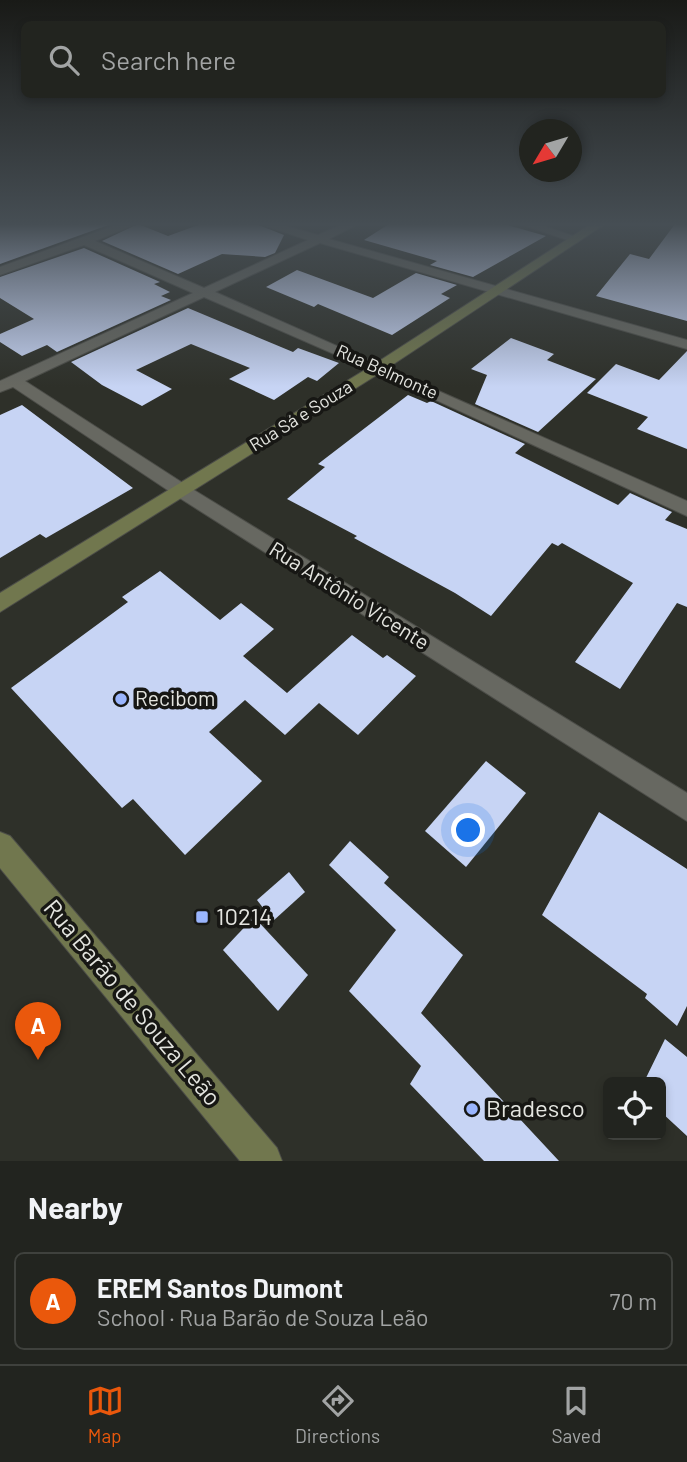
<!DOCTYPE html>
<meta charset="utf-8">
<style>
body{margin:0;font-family:Barlow,sans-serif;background:#2a2c28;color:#f1f3f6}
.controls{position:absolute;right:21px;bottom:21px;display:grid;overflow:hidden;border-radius:10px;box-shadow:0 4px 10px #0003}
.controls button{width:63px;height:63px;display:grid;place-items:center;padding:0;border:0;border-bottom:2px solid #3f413d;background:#22241f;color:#f1f3f6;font:35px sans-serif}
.compass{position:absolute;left:519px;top:119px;width:63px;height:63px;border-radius:50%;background:#22241f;box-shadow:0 4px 10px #0003;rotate:232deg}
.you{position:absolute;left:469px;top:831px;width:24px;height:24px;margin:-18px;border:5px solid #fff;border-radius:50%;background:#1a73e8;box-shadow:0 0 0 10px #1a73e833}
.badge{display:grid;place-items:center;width:46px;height:46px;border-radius:50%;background:#ea580c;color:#fff;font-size:23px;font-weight:700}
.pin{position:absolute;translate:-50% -58px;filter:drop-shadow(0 2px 4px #0008)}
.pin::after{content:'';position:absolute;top:37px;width:24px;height:21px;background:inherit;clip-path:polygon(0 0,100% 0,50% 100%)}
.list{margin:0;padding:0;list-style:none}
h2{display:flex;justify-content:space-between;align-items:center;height:91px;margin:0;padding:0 28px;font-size:30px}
h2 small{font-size:23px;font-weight:400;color:#a2a4a4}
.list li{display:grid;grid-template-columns:46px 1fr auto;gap:21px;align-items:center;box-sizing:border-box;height:98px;margin:0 14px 14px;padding:0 14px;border:2px solid #3f413d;border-radius:10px}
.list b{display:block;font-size:26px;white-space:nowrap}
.list p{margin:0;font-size:23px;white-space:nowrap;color:#a2a4a4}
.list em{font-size:23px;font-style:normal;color:#a2a4a4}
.icon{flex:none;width:38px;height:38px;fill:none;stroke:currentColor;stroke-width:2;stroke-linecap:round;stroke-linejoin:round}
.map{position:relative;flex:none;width:687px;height:1161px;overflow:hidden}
.search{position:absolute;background:#22241f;box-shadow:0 4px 10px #0003;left:21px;right:21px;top:21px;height:77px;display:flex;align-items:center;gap:18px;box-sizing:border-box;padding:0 24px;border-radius:10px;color:#a2a4a4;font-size:26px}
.sheet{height:203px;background:#22241f}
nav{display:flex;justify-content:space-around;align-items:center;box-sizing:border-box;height:98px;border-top:2px solid #3f413d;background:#22241f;font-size:19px;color:#a2a4a4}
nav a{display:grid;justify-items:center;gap:4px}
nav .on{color:#ea580c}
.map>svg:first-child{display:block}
</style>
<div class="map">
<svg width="687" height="1161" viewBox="0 0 687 1161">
<rect width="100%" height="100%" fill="#2e3029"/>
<!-- building -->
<g fill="#c7d4f4">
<polygon points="0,224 111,224 0,264"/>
<polygon points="138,224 168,236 201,224 256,224 284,235 275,253 265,257 222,254 178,274 102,241"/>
<polygon points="389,224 504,224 546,236 473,277 430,265 437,261 364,240"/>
<polygon points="675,224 687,224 687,321 596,296 630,254 649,259"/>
<polygon points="84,248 160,282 154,284 170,292 161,296 171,300 57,352 47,345 22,356 0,342 0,334 34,319 0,298 0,277"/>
<polygon points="297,270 373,298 416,273 457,285 441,294 450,298 392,335 318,304 314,307 266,287"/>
<polygon points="188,308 293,352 298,348 339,363 317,381 308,377 274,400 229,379 250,368 191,344 136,370 172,389 142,406 102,385 71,362"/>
<polygon points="511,338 554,354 547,360 596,379 538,432 475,404 487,375 471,369"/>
<polygon points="687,351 687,449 637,429 648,417 587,393 616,364 659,380"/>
<polygon points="408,395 427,403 431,401 525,444 515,453 618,505 630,493 672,512 665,520 687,529 687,607 677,603 620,689 575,662 633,583 562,543 558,546 552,543 491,616 455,593 354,538 357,536 287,499 325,467 318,464"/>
<polygon points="22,405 133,488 46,538 40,534 0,558 0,415"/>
<polygon points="160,571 220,620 241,603 274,629 243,656 287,693 352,635 383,658 387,655 416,676 358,735 319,703 285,735 245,700 209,732 262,781 185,855 133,799 122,808 11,688 128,602 122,597"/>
<polygon points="486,761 526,793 466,867 425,831"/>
<polygon points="599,812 687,869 687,1006 677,1026 645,998 647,994 542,915"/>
<polygon points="350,841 389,877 384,883 463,955 421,1013 559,1161 484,1161 410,1084 421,1066 349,991 396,930 329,865"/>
<polygon points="289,872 305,892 273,921 257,900"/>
<polygon points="254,917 308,975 278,1011 223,950"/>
<polygon points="665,1039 687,1057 687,1136 661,1112 661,1082 644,1082"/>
</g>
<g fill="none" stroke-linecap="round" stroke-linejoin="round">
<defs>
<g id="street">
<polygon points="119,224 136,224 95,241 204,288 308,240 259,224 278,224 318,235 343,224 358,224 329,239 687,340 687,349 320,243 215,292 687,501 687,516 373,371 204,297 25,381 189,487 687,793 687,821 175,495 13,387 0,392 0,381 193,293 84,245 0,275 0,267"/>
<polygon points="520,224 538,224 582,239 576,243"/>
</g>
<g id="secondary">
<polygon points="591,224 605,224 383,371 0,612 0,593 373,365"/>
<polygon points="0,832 10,836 277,1148 282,1161 240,1161 0,868"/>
</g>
</defs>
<!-- street casing -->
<use href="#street" stroke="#4c4d48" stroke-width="2"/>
<!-- secondary casing -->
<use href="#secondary" stroke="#4c4d48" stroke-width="2"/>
<!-- street -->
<use href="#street" fill="#676861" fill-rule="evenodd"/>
<!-- secondary -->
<use href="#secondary" fill="#71774e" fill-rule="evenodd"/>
</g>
<!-- sky -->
<linearGradient id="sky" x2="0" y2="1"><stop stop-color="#191a17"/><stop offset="0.58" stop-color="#464e54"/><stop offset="1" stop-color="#464e54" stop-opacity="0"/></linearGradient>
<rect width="687" height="387" fill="url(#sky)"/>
<!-- markers -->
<g fill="#9ab5fd" stroke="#171714" stroke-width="2.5">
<circle cx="121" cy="699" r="7"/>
<rect x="195" y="910" width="14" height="14" rx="3.5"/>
<circle cx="472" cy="1109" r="7"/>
</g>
<g text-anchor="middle" stroke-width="7" stroke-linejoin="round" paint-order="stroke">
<!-- far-street labels -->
<g font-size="18" fill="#e4e5e0" stroke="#171714">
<text transform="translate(387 372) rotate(24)" y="6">Rua Belmonte</text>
<text transform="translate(301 416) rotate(-32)" y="6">Rua Sá e Souza</text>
</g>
<!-- street labels -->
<g font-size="21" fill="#e4e5e0" stroke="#171714">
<text transform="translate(349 596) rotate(32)" y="7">Rua Antônio Vicente</text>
</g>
<!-- poi labels -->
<g font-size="21" fill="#e4e5e0" stroke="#171714" text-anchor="start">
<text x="135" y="706">Recibom</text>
</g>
<!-- near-poi labels -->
<g font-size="24" fill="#e4e5e0" stroke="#171714" text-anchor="start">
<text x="216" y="925">10214</text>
<text x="486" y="1117">Bradesco</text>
</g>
<!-- near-street labels -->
<g font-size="24" fill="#e4e5e0" stroke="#171714">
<text transform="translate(132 1003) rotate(50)" y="8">Rua Barão de Souza Leão</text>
</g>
</g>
</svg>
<div class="controls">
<button><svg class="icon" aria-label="locate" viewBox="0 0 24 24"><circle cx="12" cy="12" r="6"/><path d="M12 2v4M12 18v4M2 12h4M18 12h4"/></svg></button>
</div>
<svg class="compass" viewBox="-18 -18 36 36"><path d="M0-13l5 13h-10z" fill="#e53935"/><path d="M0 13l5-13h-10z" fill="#a2a4a4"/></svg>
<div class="you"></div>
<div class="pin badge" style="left:38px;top:1060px">A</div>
<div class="search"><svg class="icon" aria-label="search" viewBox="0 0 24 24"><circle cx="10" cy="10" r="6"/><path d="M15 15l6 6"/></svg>Search here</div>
</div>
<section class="sheet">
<h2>Nearby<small></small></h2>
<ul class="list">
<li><span class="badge">A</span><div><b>EREM Santos Dumont</b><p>School · Rua Barão de Souza Leão</p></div><em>70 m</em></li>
</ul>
</section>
<nav>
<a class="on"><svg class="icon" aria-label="map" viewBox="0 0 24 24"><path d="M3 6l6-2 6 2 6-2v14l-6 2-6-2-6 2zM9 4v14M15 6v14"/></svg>Map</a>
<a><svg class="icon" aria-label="directions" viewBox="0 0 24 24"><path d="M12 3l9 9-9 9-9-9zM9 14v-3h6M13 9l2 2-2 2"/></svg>Directions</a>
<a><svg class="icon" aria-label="saved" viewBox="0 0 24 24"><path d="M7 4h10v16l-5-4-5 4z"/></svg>Saved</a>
</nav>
